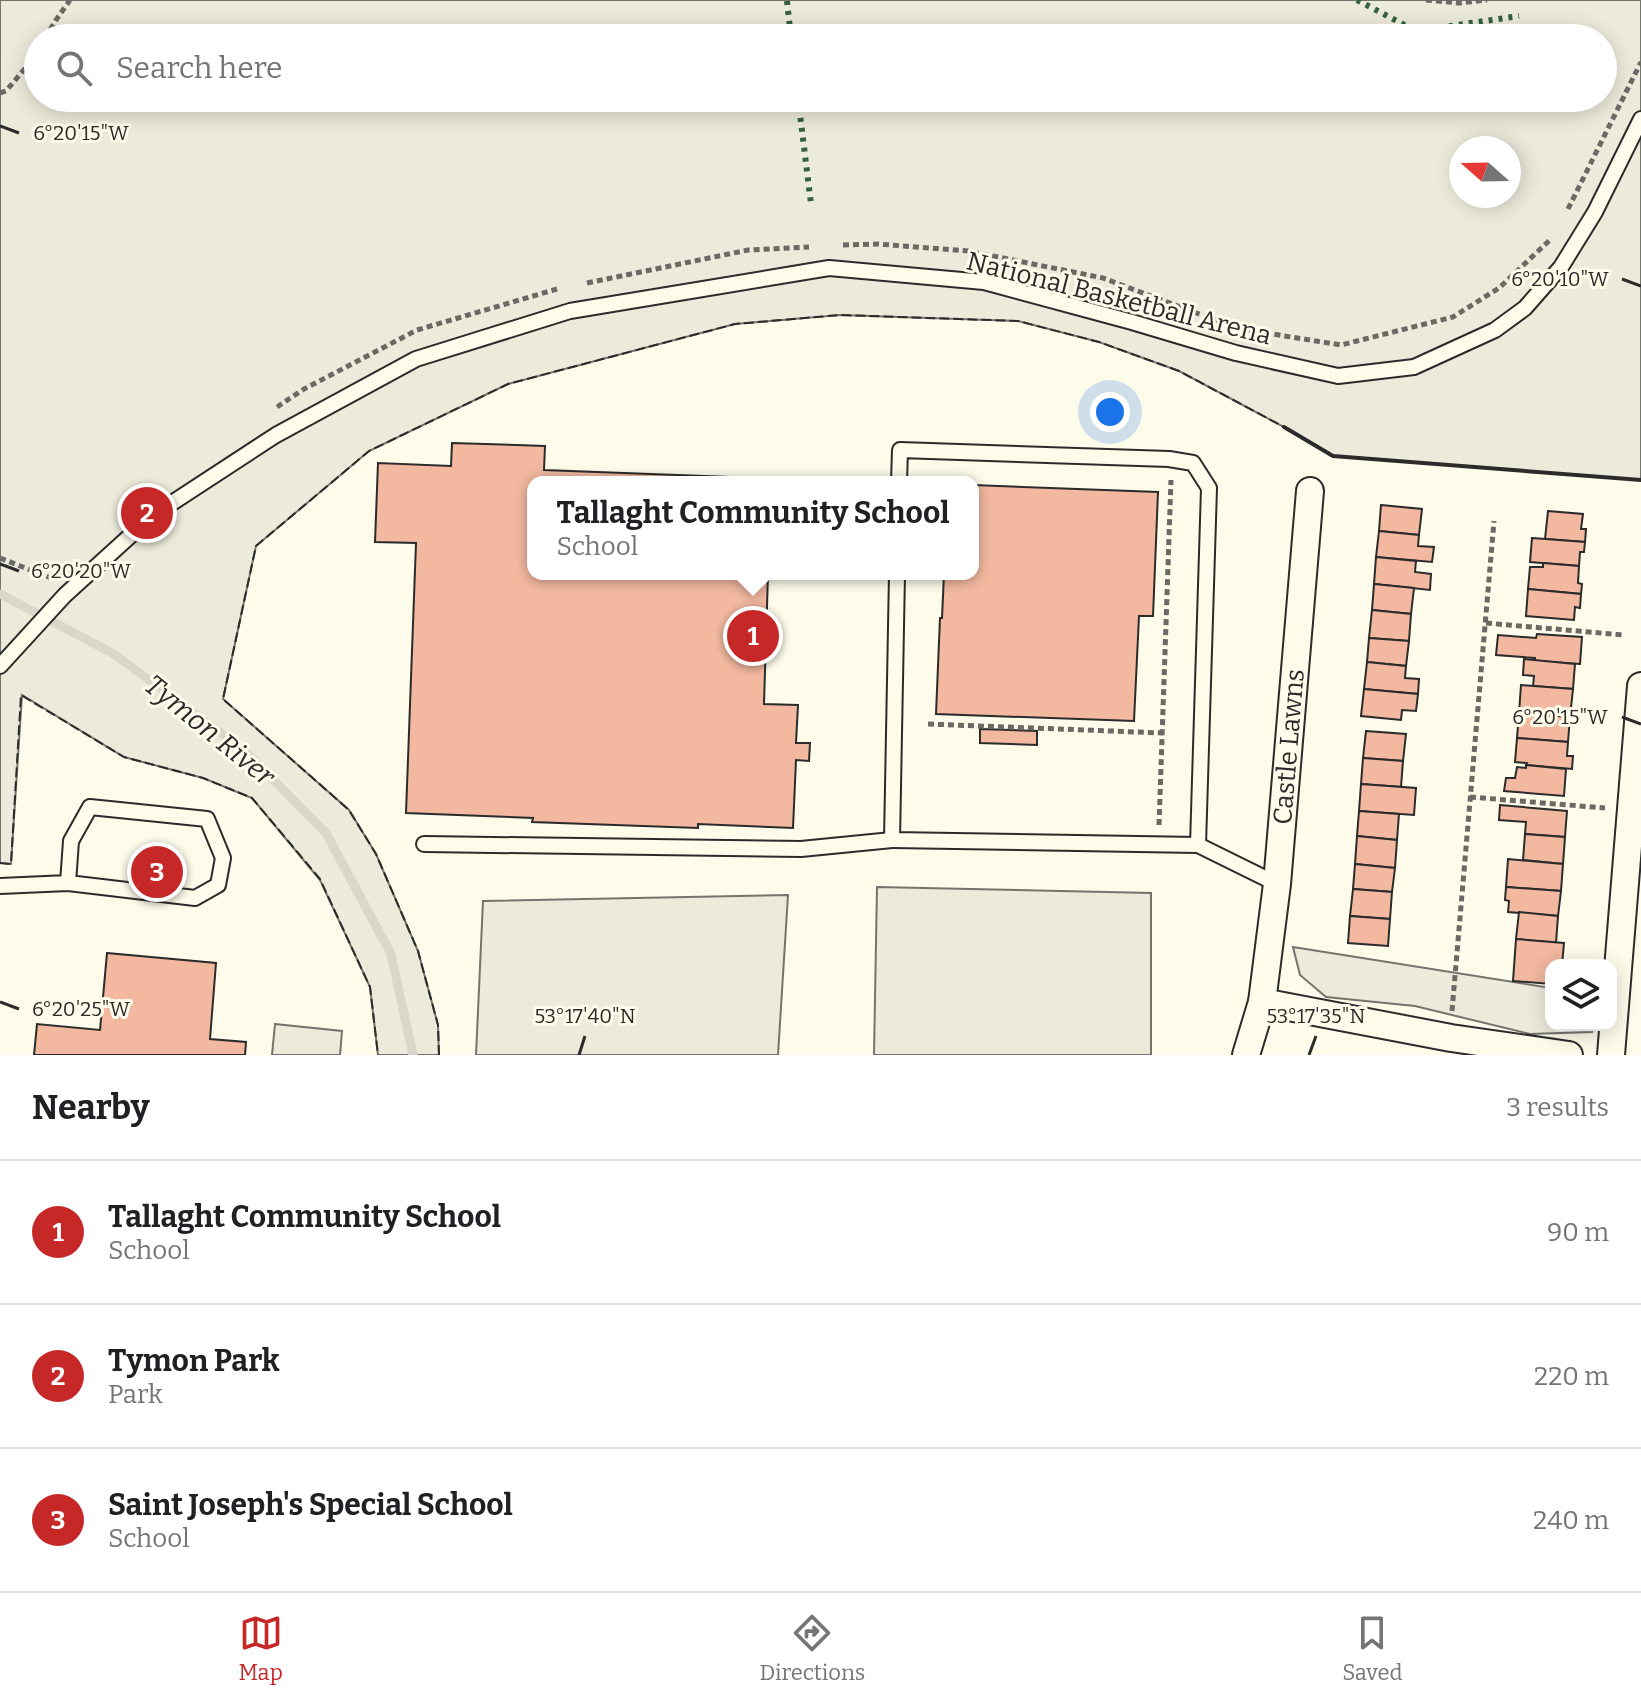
<!DOCTYPE html>
<meta charset="utf-8">
<style>
body{margin:0;font-family:Bitter,serif;background:#f2f2f2;color:#202124}
.controls{position:absolute;right:24px;bottom:24px;display:grid;overflow:hidden;border-radius:16px;box-shadow:0 4px 20px #0003}
.controls button{width:72px;height:72px;display:grid;place-items:center;padding:0;border:0;border-bottom:2px solid #e0e0e0;background:#fff;color:#202124;font:40px sans-serif}
.compass{position:absolute;left:1449px;top:136px;width:72px;height:72px;border-radius:50%;background:#fff;box-shadow:0 4px 20px #0003;rotate:290deg}
.you{position:absolute;left:1110px;top:412px;width:28px;height:28px;margin:-20px;border:6px solid #fff;border-radius:50%;background:#1a73e8;box-shadow:0 0 0 12px #1a73e833}
.badge{display:grid;place-items:center;width:52px;height:52px;border-radius:50%;background:#c62828;color:#fff;font-size:26px;font-weight:700}
.pin{position:absolute;translate:-50% -50%;border:4px solid #fff;box-shadow:0 2px 8px #0006}
.popup{position:absolute;left:527px;top:476px;width:452px;height:104px;box-sizing:border-box;display:grid;place-content:center;border-radius:16px;background:#fff;filter:drop-shadow(0 2px 6px #0005);font-size:26px;white-space:nowrap;color:#757577}
.popup b{font-size:30px;color:#202124}
.popup::after{content:'';position:absolute;left:50%;top:100%;margin-left:-16px;border:16px solid transparent;border-top-color:#fff}
.list{margin:0;padding:0;list-style:none}
h2{display:flex;justify-content:space-between;align-items:center;height:104px;margin:0;padding:0 32px;font-size:34px}
h2 small{font-size:26px;font-weight:400;color:#757577}
.list li{display:grid;grid-template-columns:52px 1fr auto;gap:24px;align-items:center;box-sizing:border-box;height:144px;padding:0 32px;border-top:2px solid #e0e0e0}
.list b{display:block;font-size:30px;white-space:nowrap}
.list p{margin:0;font-size:26px;white-space:nowrap;color:#757577}
.list em{font-size:26px;font-style:normal;color:#757577}
.icon{flex:none;width:44px;height:44px;fill:none;stroke:currentColor;stroke-width:2;stroke-linecap:round;stroke-linejoin:round}
.map{position:relative;flex:none;width:1641px;height:1055px;overflow:hidden}
.search{position:absolute;background:#fff;box-shadow:0 4px 20px #0003;left:24px;right:24px;top:24px;height:88px;display:flex;align-items:center;gap:20px;box-sizing:border-box;padding:0 28px;border-radius:44px;color:#757577;font-size:30px}
.sheet{height:536px;background:#fff}
nav{display:flex;justify-content:space-around;align-items:center;box-sizing:border-box;height:112px;border-top:2px solid #e0e0e0;background:#fff;font-size:22px;color:#757577}
nav a{display:grid;justify-items:center;gap:4px}
nav .on{color:#c62828}
.map>svg:first-child{display:block}
</style>
<div class="map">
<svg width="1641" height="1055" viewBox="0 0 1641 1055">
<rect width="100%" height="100%" fill="#fdfbea"/>
<!-- green -->
<g fill="#ecebdb" stroke="#74746e" stroke-width="2" fill-rule="evenodd">
<path d="M0,0H1641V480L1333,456L1284,427L1179,371L1099,342L1018,321L840,315L735,324L508,384L369,451L256,546L223,699L349,810L376,854L418,951L438,1025L439,1055H378L370,987L320,880L252,798L203,778L124,757L22,695L11,864L0,863ZM38,38H1603V98H38ZM1461,148H1509V196H1461Z"/>
<polygon points="877,887 1151,893 1151,1055 874,1055"/>
<polygon points="788,895 778,1055 476,1055 483,901"/>
<polygon points="1293,947 1551,988 1551,1025 1594,1025 1592,1032 1530,1034 1415,1006 1326,997 1300,975"/>
<polygon points="275,1024 342,1031 340,1055 272,1055"/>
</g>
<g fill="none" stroke-linecap="round" stroke-linejoin="round">
<!-- stream -->
<polyline stroke="#d8d7c9" stroke-width="9" points="0,594 114,654 244,750 326,833 391,954 413,1055"/>
</g>
<!-- building -->
<g fill="#f2b8a0" stroke="#2b2b2b" stroke-width="2">
<polygon points="452,443 545,446 544,470 835,481 533,482 533,574 768,574 764,704 798,705 796,743 810,743 809,761 796,760 793,828 698,824 698,828 532,822 533,818 406,813 416,543 375,542 378,463 451,466"/>
<polygon points="973,485 1158,492 1153,616 1139,616 1134,721 936,714 940,618 942,618 944,574 973,574"/>
<polygon points="1381,505 1422,509 1419,535 1379,531"/>
<polygon points="1548,511 1583,514 1581,529 1586,529 1585,542 1545,539"/>
<polygon points="1379,531 1419,535 1418,546 1434,547 1432,562 1376,557"/>
<polygon points="1532,538 1585,542 1584,552 1580,552 1579,566 1530,562"/>
<polygon points="1376,557 1416,561 1415,572 1431,574 1430,590 1374,584"/>
<polygon points="1543,563 1579,566 1578,583 1582,584 1581,594 1528,589 1530,567 1543,567"/>
<polygon points="1374,584 1414,588 1411,614 1372,610"/>
<polygon points="1528,589 1581,594 1580,608 1575,607 1574,620 1526,616"/>
<polygon points="1372,610 1411,614 1409,641 1369,638"/>
<polygon points="1537,634 1582,637 1580,664 1535,661 1535,658 1496,655 1498,635 1536,638"/>
<polygon points="1369,638 1409,641 1406,666 1367,662"/>
<polygon points="1524,659 1575,664 1573,689 1533,686 1534,676 1523,675"/>
<polygon points="1367,662 1406,666 1405,678 1419,679 1418,694 1364,689"/>
<polygon points="1521,685 1573,689 1570,717 1519,713"/>
<polygon points="1364,689 1418,694 1416,711 1402,710 1401,720 1361,716"/>
<polygon points="1519,713 1570,717 1568,742 1517,738"/>
<polygon points="980,729 1037,731 1037,745 980,743"/>
<polygon points="1366,731 1406,734 1403,761 1363,758"/>
<polygon points="1517,738 1568,742 1567,756 1573,756 1572,769 1526,765 1527,763 1515,762"/>
<polygon points="1363,758 1403,761 1401,787 1361,784"/>
<polygon points="1526,765 1566,769 1564,796 1504,791 1506,778 1515,778 1517,767 1526,768"/>
<polygon points="1361,784 1416,788 1414,815 1359,811"/>
<polygon points="1500,805 1567,811 1565,837 1525,834 1526,822 1499,820"/>
<polygon points="1359,811 1399,814 1397,840 1357,836"/>
<polygon points="1525,834 1565,837 1563,864 1523,860"/>
<polygon points="1357,836 1397,840 1395,868 1355,864"/>
<polygon points="1508,859 1563,864 1561,891 1506,887"/>
<polygon points="1355,864 1395,868 1392,892 1353,889"/>
<polygon points="1506,887 1561,891 1558,916 1508,912 1509,901 1505,900"/>
<polygon points="1353,889 1392,892 1390,919 1350,916"/>
<polygon points="1519,912 1558,916 1556,943 1516,939"/>
<polygon points="1350,916 1390,919 1388,946 1348,943"/>
<polygon points="1516,939 1564,943 1562,965 1551,965 1551,984 1513,981"/>
<polygon points="107,953 216,963 210,1039 246,1042 245,1055 34,1055 37,1024 100,1030"/>
</g>
<g fill="none" stroke-linecap="round" stroke-linejoin="round">
<defs>
<g id="lane">
<polyline points="899,482 900,450 1169,459 1193,463 1209,488 1198,845"/>
<polyline points="897,574 892,840 1198,845 1277,884"/>
<polyline points="0,666 65,595 152,516 276,435 416,359 570,311 829,268 984,282 1132,322 1236,353 1338,376 1414,367 1495,330 1525,308 1561,267 1595,212 1641,119"/>
<polyline points="424,844 801,849 892,840"/>
<polyline points="0,886 68,883 195,898 218,885 223,858 207,819 90,807 71,841 68,883"/>
</g>
<g id="street">
<polyline points="1262,1002 1451,1038 1569,1055"/>
<path id="s1" d="M1246,1055L1262,1002L1277,884L1310,491"/>
<polyline points="1611,1055 1641,686"/>
</g>
</defs>
<!-- lane casing -->
<use href="#lane" stroke="#2b2b2b" stroke-width="18"/>
<!-- street casing -->
<use href="#street" stroke="#2b2b2b" stroke-width="30"/>
<!-- path -->
<g stroke="#6a6964" stroke-width="5" stroke-dasharray="6 4" stroke-linecap="butt">
<polyline points="1426,0 1460,3 1487,0"/>
<polyline points="45,38 56,20 70,0"/>
<polyline points="0,93 6,91 33,59 38,51"/>
<polyline points="1568,209 1641,62"/>
<polyline points="843,245 878,244 968,251 1103,278 1226,324"/>
<polyline points="587,283 748,250 809,247"/>
<polyline points="1235,328 1341,345 1453,317 1499,288 1552,238"/>
<polyline points="277,407 304,389 417,330 557,289"/>
<polyline points="0,558 51,578"/>
<polyline points="1486,623 1623,635"/>
<polyline points="928,724 1163,733"/>
<polyline points="1470,797 1605,808"/>
<polyline points="1159,825 1171,480"/>
<polyline points="1452,1011 1494,521"/>
</g>
<!-- lane -->
<use href="#lane" stroke="#fdfbea" stroke-width="14"/>
<!-- street -->
<use href="#street" stroke="#fdfbea" stroke-width="26"/>
<!-- hedge -->
<g stroke="#34623c" stroke-width="6" stroke-dasharray="4 6" stroke-linecap="butt">
<polyline points="1357,0 1416,31 1519,16"/>
<polyline points="787,1 791,38"/>
<polyline points="798,98 811,204"/>
</g>
<!-- fence -->
<g stroke="#2b2b2b" stroke-width="2" stroke-dasharray="10 4" stroke-linecap="butt">
<polyline points="0,863 11,864 21,695 124,757 203,778 252,798 320,879 370,987 378,1055"/>
<polyline points="439,1055 438,1025 418,951 376,854 349,810 223,699 256,546 369,451 508,384 735,324 840,315 1018,321 1099,342 1179,371 1284,427"/>
</g>
<!-- wall -->
<polyline stroke="#2b2b2b" stroke-width="4" points="1284,427 1333,456 1641,480"/>
</g>
<!-- ticks -->
<path fill="none" stroke="#2b2b2b" stroke-width="3" d="M0,126L19,133M1622,279L1641,286M0,564L19,571M1622,717L1641,724M0,1002L19,1009M579,1055L585,1036M1309,1055L1316,1036"/>
<g text-anchor="middle" stroke-width="6" stroke-linejoin="round" paint-order="stroke">
<!-- street labels -->
<g font-size="26" fill="#2b2b2b" stroke="#fdfbea">
<text transform="translate(1119 298) rotate(14)" y="9">National Basketball Arena</text>
<text dy="9" stroke="none"><textPath href="#s1" startOffset="312">Castle Lawns</textPath></text>
</g>
<!-- water labels -->
<g font-size="28" font-style="italic" fill="#2b2b2b" stroke="#fdfbea">
<text transform="translate(210 730) rotate(39)" y="10">Tymon River</text>
</g>
</g>
<g font-size="20" text-anchor="middle" fill="#2b2b2b" stroke="#fdfbea" stroke-width="6" stroke-linejoin="round" paint-order="stroke">
<text x="81" y="140">6°20'15"W</text>
<text x="1560" y="286">6°20'10"W</text>
<text x="81" y="578">6°20'20"W</text>
<text x="1560" y="724">6°20'15"W</text>
<text x="81" y="1016">6°20'25"W</text>
<text x="585" y="1023">53°17'40"N</text>
<text x="1316" y="1023">53°17'35"N</text>
</g>
</svg>
<div class="controls">
<button><svg class="icon" aria-label="layers" viewBox="0 0 24 24"><path d="M12 4l9 5-9 5-9-5zM3 14l9 5 9-5"/></svg></button>
</div>
<svg class="compass" viewBox="-18 -18 36 36"><path d="M0-13l5 13h-10z" fill="#e53935"/><path d="M0 13l5-13h-10z" fill="#757577"/></svg>
<div class="you"></div>
<div class="pin badge" style="left:753px;top:636px">1</div>
<div class="popup"><b>Tallaght Community School</b>School</div>
<div class="pin badge" style="left:147px;top:513px">2</div>
<div class="pin badge" style="left:157px;top:872px">3</div>
<div class="search"><svg class="icon" aria-label="search" viewBox="0 0 24 24"><circle cx="10" cy="10" r="6"/><path d="M15 15l6 6"/></svg>Search here</div>
</div>
<section class="sheet">
<h2>Nearby<small>3 results</small></h2>
<ul class="list">
<li><span class="badge">1</span><div><b>Tallaght Community School</b><p>School</p></div><em>90 m</em></li>
<li><span class="badge">2</span><div><b>Tymon Park</b><p>Park</p></div><em>220 m</em></li>
<li><span class="badge">3</span><div><b>Saint Joseph's Special School</b><p>School</p></div><em>240 m</em></li>
</ul>
</section>
<nav>
<a class="on"><svg class="icon" aria-label="map" viewBox="0 0 24 24"><path d="M3 6l6-2 6 2 6-2v14l-6 2-6-2-6 2zM9 4v14M15 6v14"/></svg>Map</a>
<a><svg class="icon" aria-label="directions" viewBox="0 0 24 24"><path d="M12 3l9 9-9 9-9-9zM9 14v-3h6M13 9l2 2-2 2"/></svg>Directions</a>
<a><svg class="icon" aria-label="saved" viewBox="0 0 24 24"><path d="M7 4h10v16l-5-4-5 4z"/></svg>Saved</a>
</nav>
